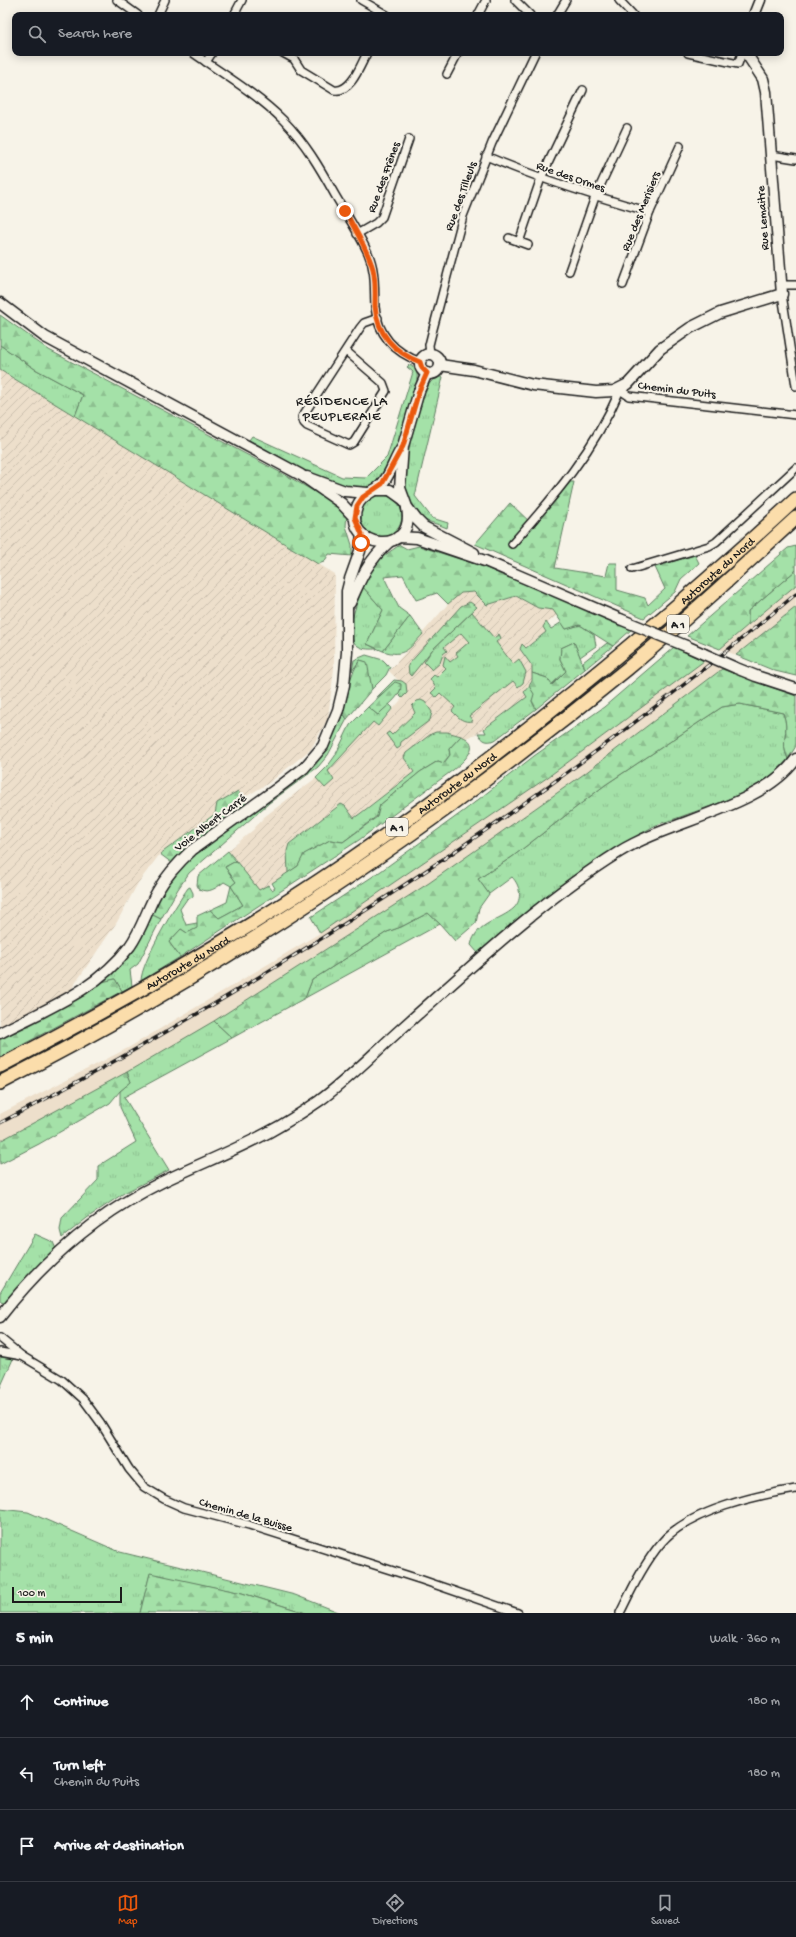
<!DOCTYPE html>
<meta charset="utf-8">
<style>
body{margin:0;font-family:"Gochi Hand",sans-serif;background:#20242c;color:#f1f3f6}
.scale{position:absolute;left:12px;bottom:10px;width:110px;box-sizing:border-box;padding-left:4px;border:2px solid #1c1c1c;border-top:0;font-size:11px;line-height:14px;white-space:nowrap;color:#1c1c1c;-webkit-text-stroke:3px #f7f3e8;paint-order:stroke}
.stop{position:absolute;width:12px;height:12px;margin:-9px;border:3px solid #ea580c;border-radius:50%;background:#fff}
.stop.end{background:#ea580c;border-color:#fff;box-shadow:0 1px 4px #0008}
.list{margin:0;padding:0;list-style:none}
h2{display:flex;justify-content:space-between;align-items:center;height:52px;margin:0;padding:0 16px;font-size:17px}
h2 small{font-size:13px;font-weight:400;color:#9ea1a6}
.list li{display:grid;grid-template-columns:26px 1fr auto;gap:12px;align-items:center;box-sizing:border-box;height:72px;padding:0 16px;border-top:1px solid #363941}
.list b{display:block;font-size:15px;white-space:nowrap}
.list p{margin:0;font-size:13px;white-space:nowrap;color:#9ea1a6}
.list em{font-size:13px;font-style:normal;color:#9ea1a6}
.icon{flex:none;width:22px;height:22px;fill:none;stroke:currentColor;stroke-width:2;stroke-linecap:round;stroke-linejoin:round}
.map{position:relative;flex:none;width:796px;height:1613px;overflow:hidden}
.search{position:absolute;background:#171b24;box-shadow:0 2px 10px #0003;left:12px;right:12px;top:12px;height:44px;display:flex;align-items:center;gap:10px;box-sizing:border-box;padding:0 14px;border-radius:8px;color:#9ea1a6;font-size:15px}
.sheet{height:268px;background:#171b24}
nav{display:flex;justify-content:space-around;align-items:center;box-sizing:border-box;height:56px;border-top:1px solid #363941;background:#171b24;font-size:11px;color:#9ea1a6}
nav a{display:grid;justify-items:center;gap:2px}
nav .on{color:#ea580c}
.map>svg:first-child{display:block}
</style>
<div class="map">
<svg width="796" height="1613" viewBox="0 0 796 1613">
<defs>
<pattern id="industrial-furrows" width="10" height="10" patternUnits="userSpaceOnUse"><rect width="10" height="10" fill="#eddfcb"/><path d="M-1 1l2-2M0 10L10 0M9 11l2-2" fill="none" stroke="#cbbfae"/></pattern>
<pattern id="grass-tufts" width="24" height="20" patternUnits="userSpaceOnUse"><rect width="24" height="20" fill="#a4e1a8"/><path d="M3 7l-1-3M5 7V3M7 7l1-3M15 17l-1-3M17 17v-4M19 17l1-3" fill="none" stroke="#8dc090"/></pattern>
<pattern id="forest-firs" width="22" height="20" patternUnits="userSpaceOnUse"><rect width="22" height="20" fill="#a4e1a8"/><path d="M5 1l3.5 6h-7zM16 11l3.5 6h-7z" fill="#8dc090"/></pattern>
</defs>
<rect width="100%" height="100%" fill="#f7f3e8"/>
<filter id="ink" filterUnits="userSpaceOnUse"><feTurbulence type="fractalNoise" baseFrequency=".025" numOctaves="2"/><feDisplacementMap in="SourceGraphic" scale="8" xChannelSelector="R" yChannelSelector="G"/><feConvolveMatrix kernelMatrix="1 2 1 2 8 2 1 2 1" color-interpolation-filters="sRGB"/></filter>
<g filter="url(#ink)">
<!-- built -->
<g fill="#eddfcb">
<polygon points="796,585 796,607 736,655 720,649"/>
<polygon points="704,661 734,674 410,909 0,1147 0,1114 128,1048 320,933 548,777"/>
</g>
<!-- industrial -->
<g fill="url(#industrial-furrows)">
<polygon points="0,370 335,574 334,669 328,718 311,749 269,783 207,819 160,854 138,883 117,922 70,991 0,1027"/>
<polygon points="474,592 487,605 516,596 538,608 553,609 557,615 543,627 546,632 521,651 532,666 532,681 524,692 527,697 478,733 466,738 447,732 431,734 406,753 414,772 354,818 345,806 339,805 289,844 287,851 288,873 259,891 228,851 253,830 264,817 316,778 325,788 334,780 327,771 373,722 378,726 407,693 402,681 398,680 389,671 448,604 460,593"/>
</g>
<!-- grass -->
<g fill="url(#grass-tufts)" stroke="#607e62">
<polygon points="0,345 35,369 83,395 75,416 0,370"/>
<path d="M409,365L415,367C422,376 410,406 407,417C402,434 391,475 375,485C347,502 275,453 249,440L252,436L342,477L366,478L387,457L413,372L407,367Z"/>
<path d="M440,377H443L415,496L432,518L448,523L447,528C440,525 433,523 427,521C419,519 405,494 403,486C400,474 422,393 430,383C432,380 437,378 440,377Z"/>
<circle cx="381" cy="516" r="21"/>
<polygon points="796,570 796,585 748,625 748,611"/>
<path d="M363,587L383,610L367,644L377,649C371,649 364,650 358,646C342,637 358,600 363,587Z"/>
<path d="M472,612L494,638L499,634L501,638L496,642L513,664L519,659L526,672L523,683L518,687L513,681L469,716L473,721C463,723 459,718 452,711L455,707L440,693L436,697L431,693L436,688L430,679L434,675L437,677L446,668L443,665L445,656L450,662L458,656L456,653L469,642L461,633L444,647L447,651L443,654L440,663L432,670L424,662L432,650Z"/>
<path d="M410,616L423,634C409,649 404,658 383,651Z"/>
<polygon points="546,622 551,629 562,622 566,629 580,625 594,634 596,646 580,657 574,642 561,648 560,659 566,671 551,685 547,678 532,673 532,666 520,649 522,644 526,648 546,632 543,627"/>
<polygon points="607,643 613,646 585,669 583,662"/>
<polygon points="366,655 383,660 390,667 386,675 372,689 366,662 360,660 352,671 354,660"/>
<polygon points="394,680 402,681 406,684 407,693 402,698 398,694 401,689 383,693 376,698"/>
<path d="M529,686L535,694L532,701L536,709L495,740C486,743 483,741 478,733H486L484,729L527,697L524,692Z"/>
<polygon points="421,700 425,702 432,712 430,720 401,742 400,747 397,749 386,734 389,732 392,735 415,713 412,706 417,701"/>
<polygon points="389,704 393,708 378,726 373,722 328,771 334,780 325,788 316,778 327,767 335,756 350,725 368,707 378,715"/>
<path d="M740,704L783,713C791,733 779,740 788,759C761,791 719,803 680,817C670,821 658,823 649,829C586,862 531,907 478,953L471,945C476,922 500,921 514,908C523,899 520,885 512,877L489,894L478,879L512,857L605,785L722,707Z"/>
<polygon points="343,713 347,719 328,755 318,767 269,803 267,800 328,745"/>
<polygon points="436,732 447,732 461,736 449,749 450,755 443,763 438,761 420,772 380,805 377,816 343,842 330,840 305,854 298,866 288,873 287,851 289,844 341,804 345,806 354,818 361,813 414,772 404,758 406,753 431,734"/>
<path d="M228,851L236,861L225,867L236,882L231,886L243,905L219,918L210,910L227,902L231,886L224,882C216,888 209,894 199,889L197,885L198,876Z"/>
<path d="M190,887L193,893V897L187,899L180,909L186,925L197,923L198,928L187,933L181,929L169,942L180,957L141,981C141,962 176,905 188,888Z"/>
<polygon points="428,913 440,924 305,998 312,980 387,932 401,927"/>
<path d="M151,914L161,919L138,964L130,970L132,986L122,991L115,979L102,982C124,963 137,939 151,914Z"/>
<polygon points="214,1021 232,1038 124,1097 169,1170 124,1193 87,1218 62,1238 60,1230 62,1218 98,1180 98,1166 136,1142 120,1107 120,1091 131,1082 127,1072"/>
<polygon points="35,1234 53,1242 56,1249 6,1302 0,1301 0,1293"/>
<polygon points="0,1357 13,1359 0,1388"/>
<polygon points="0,1509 28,1512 120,1552 295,1595 341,1613 306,1613 242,1593 150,1574 140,1613 0,1613"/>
</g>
<!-- forest -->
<g fill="url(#forest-firs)" stroke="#607e62">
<polygon points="0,315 49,350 291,478 339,506 347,513 346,526 352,545 352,556 329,554 324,562 318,564 75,416 83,395 35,369 0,345"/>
<polygon points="570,482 574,482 555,568 606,576 609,563 617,563 617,590 645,598 648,605 665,589 655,567 695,555 699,563 681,579 675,592 644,618 475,544 510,503 534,526"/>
<path d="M400,545L407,549L419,546L484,567L632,629L613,646L580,625L566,629L553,610L538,608L516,596L487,605L474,592L461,593L448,604L437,593L416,600L403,575L384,577L399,608L410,616L383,651L367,644L383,610L363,587C373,565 379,558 400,545Z"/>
<polygon points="796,546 796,570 748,611 748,625 720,649 687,636 788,548"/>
<polygon points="470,602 477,607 432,650 411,676 409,674 408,665 461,606"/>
<polygon points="796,607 796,676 775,671 736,655"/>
<polygon points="574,642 585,669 536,709 532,701 534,694 529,686 532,681 532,673 547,678 552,685 566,671 560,659 561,648"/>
<polygon points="674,647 704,661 548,777 320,933 311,917 381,871 465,810 534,756 604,707"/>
<path d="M360,660L367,662L372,689L347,719L343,713C346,694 349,676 360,660Z"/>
<path d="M722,669L796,696V746L788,759C779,740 791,733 783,713L740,704L722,707L605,785L512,857L478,879L489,894L479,908L476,923L455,941L440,924L428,913L401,927L387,932L312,980L305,998L232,1038L214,1021L429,883L584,774Z"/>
<path d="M395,682L401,684C402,697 386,706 378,715L368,707Z"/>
<path d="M461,736C484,744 463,762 453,770L359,840L180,957L169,942L181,929L187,933L197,928V916L210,910L219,918L243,905L231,886L236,882L225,867L236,861L259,890L268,885L272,890L275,888L272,883L298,866L304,854L330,840L343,842L377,817L380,805L420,772L438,761L444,763L450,755L449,749Z"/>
<polygon points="238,791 251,811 267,800 269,803 189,873 178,889 161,919 151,914 163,891 180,869 160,854 215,814 217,803"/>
<polygon points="115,979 122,991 0,1057 0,1038 82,997 102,982"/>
<polygon points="127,1072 131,1082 120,1091 110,1103 39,1144 0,1164 0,1141"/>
<polygon points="150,1573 242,1593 306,1613 140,1613"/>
</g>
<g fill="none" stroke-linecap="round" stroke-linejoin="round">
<defs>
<g id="street">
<polyline points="117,0 138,15"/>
<polyline points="361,0 387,15"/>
<polyline points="515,0 530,15"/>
<polyline points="619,0 633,15"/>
<polyline points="158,15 165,0"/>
<polyline points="234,15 242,0"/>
<polyline points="478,15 486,0"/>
<polyline points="557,15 566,0"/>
<path d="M193,53C223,74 257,94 283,120C305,142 320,168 335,195C346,214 359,233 368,253C376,271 374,288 375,307C378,335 395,353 421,362"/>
<path d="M283,53L294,59L301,70L334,90C351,93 360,66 367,53"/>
<polyline points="688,53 738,64 742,53"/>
<polyline points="206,62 212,53"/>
<polyline points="447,74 458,53"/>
<polyline points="771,155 796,159"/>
<path d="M486,156C539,179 594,196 650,212"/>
<polyline points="357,234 376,223 382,217 409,139"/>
<polyline points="509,238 528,245"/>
<polyline points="519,242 541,178 583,90"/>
<polyline points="569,271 595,197 627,128"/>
<polyline points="623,285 650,212 680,146"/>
<polyline points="781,285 796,285"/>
<polyline points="782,294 796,386"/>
<polyline points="346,351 383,383 386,391 354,442 349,445 307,426 304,423 302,417 360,328 364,323 378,318"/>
<polyline points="430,354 429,345 433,329 463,216 492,143 535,53"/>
<path d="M512,544C554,497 595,449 620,390L629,396L796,415"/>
<polyline points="632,569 709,546 716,542 796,468"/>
<polyline points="0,1338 22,1356 62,1380 83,1399 100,1422 129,1469 144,1487 164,1499 184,1508 249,1525 422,1580 518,1613"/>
<polyline points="0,1352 22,1356"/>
<path d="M620,1613C632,1589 644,1563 662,1542C688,1511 757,1495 796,1489"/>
</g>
<g id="secondary">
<polyline points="754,15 760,0"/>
<polyline points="0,303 45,337 301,475 341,503 355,518"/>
<circle cx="430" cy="364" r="10"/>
<polyline points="440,365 474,370 533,385 596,392 614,391 628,384 660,349 690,328 720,313 782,294 766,92 763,79 746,53"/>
<polyline points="427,373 419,391 403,446 400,488 407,507 416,519 424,527 474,553"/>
<path d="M402,448C394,459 391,475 381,485C372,493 361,495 357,507C342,549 417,558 407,508"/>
<polyline points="307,477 345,491 368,493"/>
<polyline points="374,490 390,490 404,500"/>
<polyline points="398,537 417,538 485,561 620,619"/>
<path d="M350,603C361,578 368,561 389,542"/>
<polyline points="686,646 704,654"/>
<polyline points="736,668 756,676 796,689"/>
<path d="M0,1033C48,1008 96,991 130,946C142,929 147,909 157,892C166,876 179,862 192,850L279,787L304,768L323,746L338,710L344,685L347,652V591L350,579L360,551L362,534"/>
<path d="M0,1317C44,1260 97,1214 162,1182C197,1165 234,1151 269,1132C286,1123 303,1112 319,1101C348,1080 374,1053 401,1029C471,967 539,902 619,852C670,820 761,808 796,759"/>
</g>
<g id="highway">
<path id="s1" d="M0,1066C131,998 260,924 380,839C527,735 664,621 796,499"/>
<path d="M0,1083C224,969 432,829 627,669C685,621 740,569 796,518"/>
</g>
</defs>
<!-- street casing -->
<use href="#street" stroke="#1c1c1c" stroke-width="10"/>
<!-- secondary casing -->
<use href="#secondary" stroke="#1c1c1c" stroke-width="13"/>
<!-- highway casing -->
<use href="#highway" stroke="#1c1c1c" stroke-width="16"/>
<!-- street -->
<use href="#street" stroke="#f7f3e8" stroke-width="7"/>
<!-- secondary -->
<use href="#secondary" stroke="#f7f3e8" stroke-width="10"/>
<!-- highway -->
<use href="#highway" stroke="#fbddab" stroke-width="13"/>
<defs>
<path id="rail" d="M0,1123C283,975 551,799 796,594"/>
</defs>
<!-- rail casing -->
<use href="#rail" stroke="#1c1c1c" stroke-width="3.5"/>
<!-- rail -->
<use href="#rail" stroke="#f7f3e8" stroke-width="2" stroke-dasharray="6" stroke-linecap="butt"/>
<defs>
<g id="secondary-bridge">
<polyline points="620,619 686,646"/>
<polyline points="704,654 736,668"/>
</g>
</defs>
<!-- secondary-bridge casing -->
<use href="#secondary-bridge" stroke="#1c1c1c" stroke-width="13" stroke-linecap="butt"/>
<!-- secondary-bridge -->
<use href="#secondary-bridge" stroke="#f7f3e8" stroke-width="10"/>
</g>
</g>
<g fill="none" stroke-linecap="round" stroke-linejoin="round" filter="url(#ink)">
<!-- route -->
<path stroke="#ea580c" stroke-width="5" d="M345,211C355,230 367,248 373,269C376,281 375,293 375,306C377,334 395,353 420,362L422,368L427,373L419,391L403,446L382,484L363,497L357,506L355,518L362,534L361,543"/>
</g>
<g text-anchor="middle" stroke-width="4" stroke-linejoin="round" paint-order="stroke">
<!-- shield labels -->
<g fill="#f7f3e8" stroke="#5e5c59" stroke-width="1">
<rect x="667" y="615" width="22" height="18" rx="3"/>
<rect x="386" y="818" width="22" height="18" rx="3"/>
</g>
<g font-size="11" font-weight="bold" fill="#1c1c1c">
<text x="678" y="628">A 1</text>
<text x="397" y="831">A 1</text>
</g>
<!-- street labels -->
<g font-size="12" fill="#1c1c1c" stroke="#f7f3e8">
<text transform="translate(571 176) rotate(19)" y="4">Rue des Ormes</text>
<text transform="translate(383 177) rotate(-70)" y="4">Rue des Frênes</text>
<text transform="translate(460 196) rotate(-70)" y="4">Rue des Tilleuls</text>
<text transform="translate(640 211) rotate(-68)" y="4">Rue des Merisiers</text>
<text transform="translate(762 218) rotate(-94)" y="4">Rue Lemaitre</text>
<text transform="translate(677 389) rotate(7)" y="4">Chemin du Puits</text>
<text dy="4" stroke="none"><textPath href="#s1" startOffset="874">Autoroute du Nord</textPath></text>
<text dy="4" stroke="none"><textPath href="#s1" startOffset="538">Autoroute du Nord</textPath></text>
<text transform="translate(210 822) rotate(-37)" y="4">Voie Albert Carré</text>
<text dy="4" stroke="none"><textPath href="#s1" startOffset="214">Autoroute du Nord</textPath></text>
<text transform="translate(246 1514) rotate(16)" y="4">Chemin de la Buisse</text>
</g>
<!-- neighbourhood labels -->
<g font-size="13" letter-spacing="1" fill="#1c1c1c" stroke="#f7f3e8">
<text x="342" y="405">RÉSIDENCE LA<tspan x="342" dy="15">PEUPLERAIE</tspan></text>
</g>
</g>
</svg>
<div class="scale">100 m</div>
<div class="stop" style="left:361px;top:543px"></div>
<div class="stop end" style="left:345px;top:211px"></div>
<div class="search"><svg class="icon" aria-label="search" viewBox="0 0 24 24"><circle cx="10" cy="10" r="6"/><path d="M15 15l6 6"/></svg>Search here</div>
</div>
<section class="sheet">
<h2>5 min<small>Walk · 360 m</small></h2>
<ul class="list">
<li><svg class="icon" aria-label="ahead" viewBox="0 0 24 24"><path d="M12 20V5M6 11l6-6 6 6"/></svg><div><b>Continue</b></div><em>180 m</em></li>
<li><svg class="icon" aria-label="left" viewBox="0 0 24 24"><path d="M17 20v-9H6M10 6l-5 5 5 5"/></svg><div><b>Turn left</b><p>Chemin du Puits</p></div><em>180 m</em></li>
<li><svg class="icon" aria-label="arrive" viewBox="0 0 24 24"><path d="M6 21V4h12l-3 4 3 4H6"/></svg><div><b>Arrive at destination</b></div></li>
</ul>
</section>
<nav>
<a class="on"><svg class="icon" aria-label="map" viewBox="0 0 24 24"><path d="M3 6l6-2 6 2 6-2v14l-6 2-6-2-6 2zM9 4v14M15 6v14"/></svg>Map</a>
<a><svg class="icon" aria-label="directions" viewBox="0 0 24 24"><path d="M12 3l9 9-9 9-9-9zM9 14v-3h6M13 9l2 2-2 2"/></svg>Directions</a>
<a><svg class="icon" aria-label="saved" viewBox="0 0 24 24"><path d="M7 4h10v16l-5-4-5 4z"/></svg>Saved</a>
</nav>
